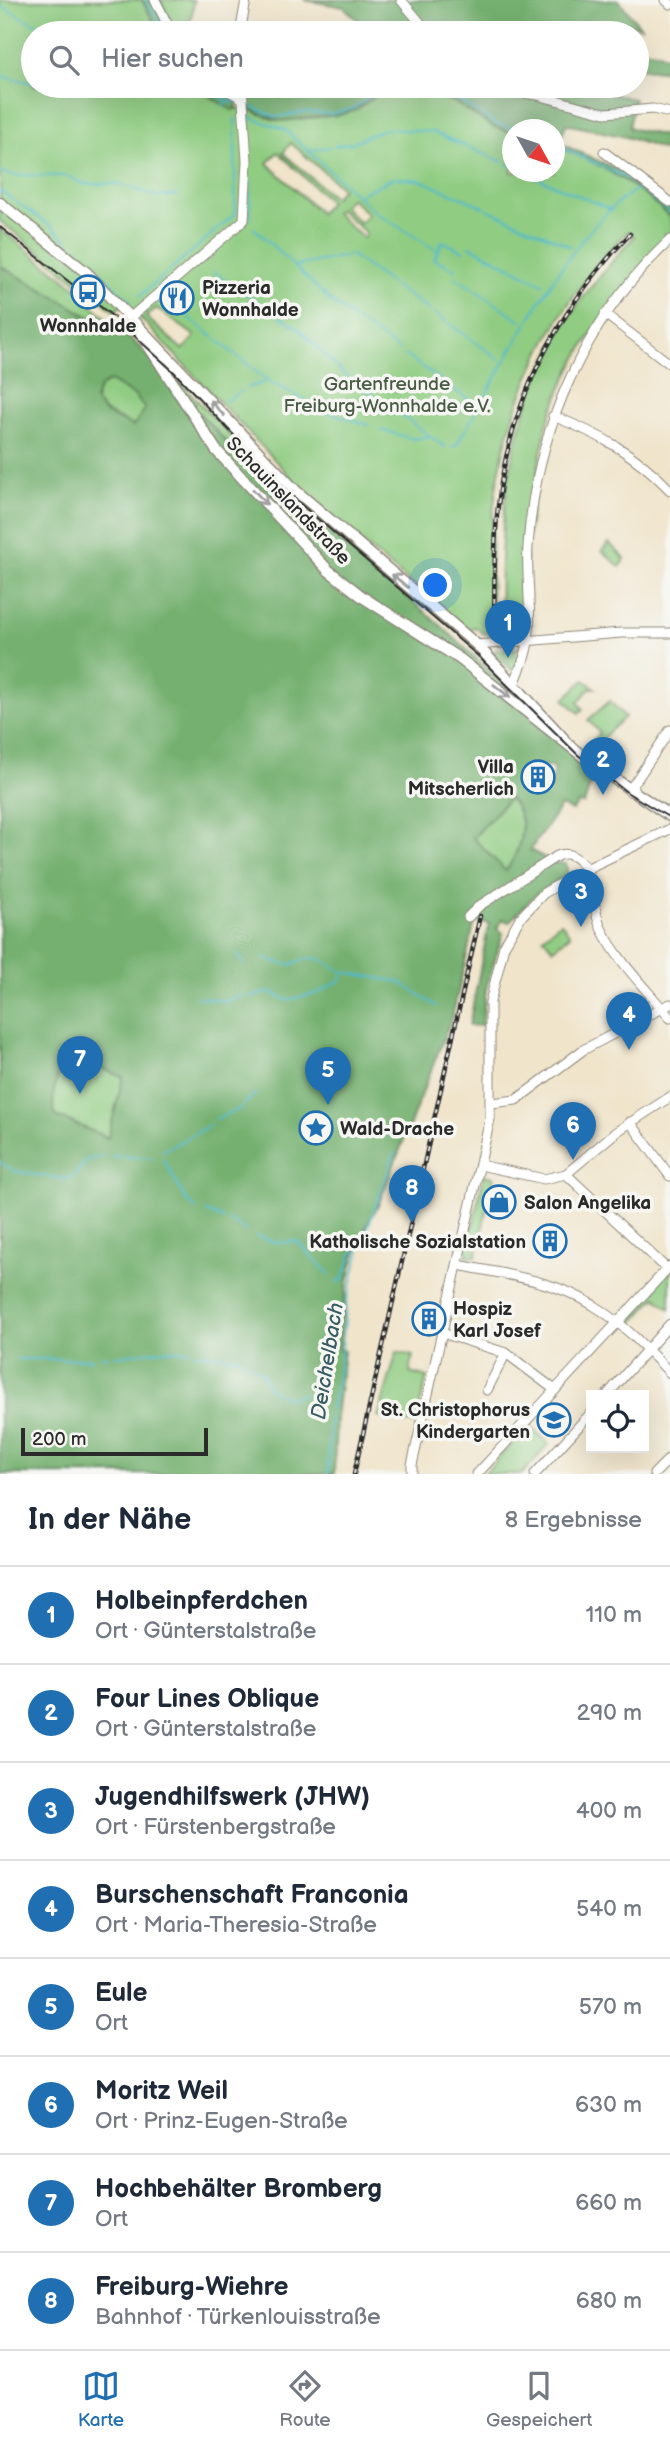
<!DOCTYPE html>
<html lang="de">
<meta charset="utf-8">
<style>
body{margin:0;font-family:"Balsamiq Sans",sans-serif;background:#f2f2f3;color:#1f2937}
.controls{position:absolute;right:21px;bottom:21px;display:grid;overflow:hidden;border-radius:0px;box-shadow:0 7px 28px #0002}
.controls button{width:63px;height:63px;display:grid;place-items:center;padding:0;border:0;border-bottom:2px solid #e0e1e3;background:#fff;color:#1f2937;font:35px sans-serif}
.compass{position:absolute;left:502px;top:119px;width:63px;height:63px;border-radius:50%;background:#fff;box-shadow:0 7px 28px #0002;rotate:130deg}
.scale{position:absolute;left:21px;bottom:18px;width:187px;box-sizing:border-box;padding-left:7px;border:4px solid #2b2b2b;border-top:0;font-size:19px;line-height:24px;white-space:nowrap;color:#2b2b2b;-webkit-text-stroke:5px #f6f6f2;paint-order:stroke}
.you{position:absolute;left:436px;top:586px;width:24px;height:24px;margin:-18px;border:5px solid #fff;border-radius:50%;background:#1a73e8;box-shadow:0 0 0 10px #1a73e833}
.badge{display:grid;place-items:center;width:46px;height:46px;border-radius:50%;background:#1f6fb2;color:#fff;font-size:23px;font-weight:700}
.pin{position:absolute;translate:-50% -58px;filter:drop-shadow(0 2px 4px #0008)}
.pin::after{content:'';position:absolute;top:37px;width:24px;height:21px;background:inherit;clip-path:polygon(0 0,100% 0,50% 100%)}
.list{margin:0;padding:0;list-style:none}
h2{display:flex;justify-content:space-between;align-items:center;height:91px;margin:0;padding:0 28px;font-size:30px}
h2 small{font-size:23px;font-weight:400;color:#747a83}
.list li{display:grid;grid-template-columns:46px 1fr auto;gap:21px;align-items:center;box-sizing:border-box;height:98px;padding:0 28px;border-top:2px solid #e0e1e3}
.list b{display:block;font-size:26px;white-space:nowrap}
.list p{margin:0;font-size:23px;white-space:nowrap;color:#747a83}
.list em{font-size:23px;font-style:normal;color:#747a83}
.icon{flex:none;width:38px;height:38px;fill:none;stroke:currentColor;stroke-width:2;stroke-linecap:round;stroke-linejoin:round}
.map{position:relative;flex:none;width:670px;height:1474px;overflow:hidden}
.search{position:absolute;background:#fff;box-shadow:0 7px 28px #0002;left:21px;right:21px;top:21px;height:77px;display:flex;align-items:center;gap:18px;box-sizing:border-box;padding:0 24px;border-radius:38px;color:#747a83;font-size:26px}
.sheet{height:875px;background:#fff}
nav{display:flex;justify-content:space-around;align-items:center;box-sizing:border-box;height:98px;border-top:2px solid #e0e1e3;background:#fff;font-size:19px;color:#747a83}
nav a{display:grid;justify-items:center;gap:4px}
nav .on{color:#1f6fb2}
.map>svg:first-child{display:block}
</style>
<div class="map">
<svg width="670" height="1474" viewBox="0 0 670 1474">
<rect width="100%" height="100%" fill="#f6f6f2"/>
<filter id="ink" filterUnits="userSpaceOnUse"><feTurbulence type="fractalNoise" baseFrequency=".0143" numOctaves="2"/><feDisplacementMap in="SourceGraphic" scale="14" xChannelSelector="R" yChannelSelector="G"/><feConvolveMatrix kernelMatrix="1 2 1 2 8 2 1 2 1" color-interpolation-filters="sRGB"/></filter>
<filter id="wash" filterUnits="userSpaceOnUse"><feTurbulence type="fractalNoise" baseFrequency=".00686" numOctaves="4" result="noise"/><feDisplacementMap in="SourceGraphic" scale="28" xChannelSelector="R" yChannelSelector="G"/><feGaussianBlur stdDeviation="1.57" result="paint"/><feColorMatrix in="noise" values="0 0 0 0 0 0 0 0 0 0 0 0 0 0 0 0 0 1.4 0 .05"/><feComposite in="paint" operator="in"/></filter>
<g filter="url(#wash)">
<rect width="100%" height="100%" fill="#f0e4ca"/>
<!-- green -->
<g fill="#90cc82" stroke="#5e7c56" stroke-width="2" fill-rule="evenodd">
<path d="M0,0H142L160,33H33V86H193L232,109L246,108L274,120L338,115L353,111L387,88L419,86L437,97L454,102L494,127L512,133V172H554L555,146C598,162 637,184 670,217V236C619,296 579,338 551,413C539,446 534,503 527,540C522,568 533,604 521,630L501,633C498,511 506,411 577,306C594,281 615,259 634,236L628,231C555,304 506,402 494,505C489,547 492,591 492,633L484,634L475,627L468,630L320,508L127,304L124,302L115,312L0,221ZM291,143L342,188L334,198L283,153ZM278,152L330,202L320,213L267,163ZM351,198L368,214L360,223L343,206ZM339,209L366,233L363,238L335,213ZM156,308L195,336L183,350L146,317Z"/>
<polygon points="160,0 194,0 191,20 174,28"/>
<polygon points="0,229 84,294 84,298 117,328 114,331 105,329 90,317 0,266"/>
<polygon points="175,377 290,499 281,500 200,414 190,419"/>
<polygon points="110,381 135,396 145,409 134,426 105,412 95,401 99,388"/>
<polygon points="609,543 625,559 620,567 602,551"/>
<polygon points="520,648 521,656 513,671 491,651"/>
<polygon points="584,680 595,688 590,688 578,703 583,709 579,713 564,699"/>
<polygon points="610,701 625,717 595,745 592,742 600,733 588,720"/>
<path d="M509,798C530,820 521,848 506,872L473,838Z"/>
<polygon points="576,882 582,885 586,901 574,908 563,887"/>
<polygon points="561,922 570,935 553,949 543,937"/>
<path d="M67,1055C90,1055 103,1073 123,1077L109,1138L56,1116C48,1098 58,1073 67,1055Z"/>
<polygon points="484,1175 494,1177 476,1257 466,1255"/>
<polygon points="670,1268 670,1309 656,1297 631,1325 625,1319"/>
<polygon points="397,1352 413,1356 410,1373 427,1378 415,1424 378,1417"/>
<polygon points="529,1425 549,1444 522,1474 484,1474"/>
</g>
<!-- forest -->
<g fill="#74b070" stroke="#506e4e" stroke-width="2" fill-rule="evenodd">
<polygon points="142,0 160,0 177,33 160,33"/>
<polygon points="304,0 618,0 641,27 610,21 608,33 379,33 380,30 362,24 344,7"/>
<polygon points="637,49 657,52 670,60 670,72 637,68"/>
<polygon points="193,86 236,86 237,108 232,110"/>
<polygon points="358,86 398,86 387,89 353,111 338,115 280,121 246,108 248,98 260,91 288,96 308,88 336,94"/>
<path d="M419,86H594L593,90L634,99L629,128L670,137V152L626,137L566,124L559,143L623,172L670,207V217C637,184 598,162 555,146L554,130H512V133L494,127L454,102L437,97Z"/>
<path d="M0,266C34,285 70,303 102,327C108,331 114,332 121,337L124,334C154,355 170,388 190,418L200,414L281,500L290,499L438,623L595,769L584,804L578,803L572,811L561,806L530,850L554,863L566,864L568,874L535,895L509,922L502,919L497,928L503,933L486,988L482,1025L469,1026L489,923L475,921L452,1017L377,1208C349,1249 343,1302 339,1350L344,1351L336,1418L334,1474H0ZM110,381L135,396L145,409L133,426L105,413L95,400L99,388ZM529,764L554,767L551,790H527ZM509,798C531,820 521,848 506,871L473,838ZM74,1055L123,1077L108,1138L56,1116C48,1098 58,1073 67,1056Z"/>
</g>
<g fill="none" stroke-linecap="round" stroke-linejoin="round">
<!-- stream -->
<g stroke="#4fbacb" stroke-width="2">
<polyline points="145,0 166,33"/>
<path d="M0,5C18,16 36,25 55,33"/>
<polyline points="119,33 128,33"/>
<polyline points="0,76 33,83"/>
<polyline points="202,86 221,98 239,103"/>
<polyline points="230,86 231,86"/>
<polyline points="424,86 455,98 496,124 519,130"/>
<polyline points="222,105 230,102 230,97"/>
<polyline points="248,105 276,117 306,112 331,114 355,108 382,86"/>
<polyline points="249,117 284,129 376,213 438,251 442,241 463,251"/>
<polyline points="249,120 249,132"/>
<polyline points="388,129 432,132 503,162"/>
<polyline points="554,144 625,177 670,213"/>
<polyline points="335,146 351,143 385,129"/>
<polyline points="309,151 329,147"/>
<polyline points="507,164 512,166"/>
<polyline points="0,171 9,175 67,176 84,184 119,184 159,197 177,195"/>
<polyline points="524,172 612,210"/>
<polyline points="396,178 420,180 484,207"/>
<polyline points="0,191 51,226 131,302"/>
<polyline points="356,196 393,178"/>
<polyline points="487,209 570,246"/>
<polyline points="250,220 250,180"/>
<polyline points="254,228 335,305 400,351"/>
<polyline points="470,246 543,284"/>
<polyline points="438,252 434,259 455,269"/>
<polyline points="296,266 351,255 430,311"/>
<polyline points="213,272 298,328 346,376 372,394"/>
<polyline points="455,277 522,321"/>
<polyline points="140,296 235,214 235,119"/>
<polyline points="434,313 499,359"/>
<polyline points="188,317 267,380"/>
<polyline points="405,355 472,402"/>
<polyline points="247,388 268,381 328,412 368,425"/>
<path d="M488,391C524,329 577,223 640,187"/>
<polyline points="375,396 430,436"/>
<polyline points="225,401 242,391"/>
<polyline points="381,430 414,439 430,436 445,447"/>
<polyline points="451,447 456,446 487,393"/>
<polyline points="237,953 244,966"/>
<polyline points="263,958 289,965 308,958 320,959 343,972 400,982 436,1006"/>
<polyline points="198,997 224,1001 243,996"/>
<polyline points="249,997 271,992 287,1000 318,993 341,980 343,973"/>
<polyline points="216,1119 239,1109 255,1094"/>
<polyline points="163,1151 210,1125"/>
<polyline points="112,1156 153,1158"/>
<polyline points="164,1160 186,1200 197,1209"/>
<polyline points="0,1162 14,1171 64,1179 73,1177 87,1160 102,1156"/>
<polyline points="206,1212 224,1219"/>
<polyline points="229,1220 246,1231"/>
<polyline points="256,1236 277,1243 297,1241 329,1274"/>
<polyline points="337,1281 341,1282 354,1251"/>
<polyline points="194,1353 237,1357 262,1372 269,1388 280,1395 292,1398 303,1394"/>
<polyline points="102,1356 108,1356"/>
<path d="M114,1356C141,1353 163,1348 190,1351"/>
<polyline points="17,1359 92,1359"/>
<polyline points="328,1474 330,1415 340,1365 347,1300 359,1252 395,1153"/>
</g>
</g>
</g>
<g filter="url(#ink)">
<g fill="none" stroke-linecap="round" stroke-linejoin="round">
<defs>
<g id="minor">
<polyline points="155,0 172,33"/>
<polyline points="401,0 429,33"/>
<polyline points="666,0 670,4"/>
<polyline points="240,33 246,0"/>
<polyline points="219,86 242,98"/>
<polyline points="499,86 508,91 537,95 605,113 653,109 670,113"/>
<polyline points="604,152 670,202"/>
<polyline points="605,314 670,364"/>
<polyline points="131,317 244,220 247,161 242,86"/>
<path d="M553,416C599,434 636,454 670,490"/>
<polyline points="477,645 621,633 670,633"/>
<path d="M515,682C519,671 525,659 527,647C533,615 526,579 528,546C536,429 584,320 670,240"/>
<polyline points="629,791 670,730"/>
<path d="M468,917L479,906L557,856C568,851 576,856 584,866C595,882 592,909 601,928C617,960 647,990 670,1018"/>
<polyline points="492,1103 516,1100 583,1050 670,1004"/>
<polyline points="630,1122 670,1176"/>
<polyline points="480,1165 544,1179 566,1174 616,1132 670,1097"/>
<polyline points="566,1174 667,1269"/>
<path d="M458,1265C503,1274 554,1280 593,1305C622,1322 647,1349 670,1373"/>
<polyline points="442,1333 506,1353 555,1390"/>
<polyline points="487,1390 506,1353"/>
<polyline points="607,1395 670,1324"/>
<polyline points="412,1474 412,1465 490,1119 490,1002 504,946 520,918 544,893 586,869 670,829"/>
<polyline points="477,1474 670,1266"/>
<polyline points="535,1474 591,1413"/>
<polyline points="654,1474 670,1458"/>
</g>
<g id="major">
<polyline points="0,203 87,273 295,490 477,645 563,738"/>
<polyline points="141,334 216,450 328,570 364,598 460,659 594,765 670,816"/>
</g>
</defs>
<!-- minor casing -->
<use href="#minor" stroke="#8e887a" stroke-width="11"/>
<!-- major casing -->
<use href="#major" stroke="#8e887a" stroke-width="13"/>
<!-- minor -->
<use href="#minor" stroke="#fff" stroke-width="9"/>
<!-- major -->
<use href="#major" stroke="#fff" stroke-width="10"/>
<!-- tram -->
<polyline stroke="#2b2b2b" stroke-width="2" points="0,227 116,319 174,372 291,496 478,656 578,755 628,793 670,818"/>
<defs>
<g id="rail">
<path d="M494,633C495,591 493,548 498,506C509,402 558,309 630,234"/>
<polyline points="354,1474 480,916"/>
</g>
</defs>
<!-- rail casing -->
<use href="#rail" stroke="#2b2b2b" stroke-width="4.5"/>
<!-- rail -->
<use href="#rail" stroke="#f6f6f2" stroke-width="2" stroke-dasharray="5" stroke-linecap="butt"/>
</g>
<!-- one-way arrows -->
<defs><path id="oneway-shaft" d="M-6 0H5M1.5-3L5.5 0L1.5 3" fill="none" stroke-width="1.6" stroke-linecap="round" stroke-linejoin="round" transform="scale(1.75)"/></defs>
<g stroke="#a0a0a0">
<use href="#oneway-shaft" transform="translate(217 408) rotate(-133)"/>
<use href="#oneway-shaft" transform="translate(260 497) rotate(47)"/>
<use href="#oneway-shaft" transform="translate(400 581) rotate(-141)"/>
<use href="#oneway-shaft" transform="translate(502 691) rotate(38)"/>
</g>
</g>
<!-- icons -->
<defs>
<symbol id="bus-ring" viewBox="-11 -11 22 22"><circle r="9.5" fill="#f6f6f2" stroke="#1f6fb2" stroke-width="1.5"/><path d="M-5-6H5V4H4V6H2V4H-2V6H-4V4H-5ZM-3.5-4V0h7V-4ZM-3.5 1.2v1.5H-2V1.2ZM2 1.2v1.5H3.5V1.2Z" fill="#1f6fb2"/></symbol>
<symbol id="restaurant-ring" viewBox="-11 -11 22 22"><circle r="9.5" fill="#f6f6f2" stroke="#1f6fb2" stroke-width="1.5"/><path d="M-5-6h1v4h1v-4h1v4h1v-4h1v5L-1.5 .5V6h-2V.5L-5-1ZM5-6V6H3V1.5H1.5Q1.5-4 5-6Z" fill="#1f6fb2"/></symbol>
<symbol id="building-ring" viewBox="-11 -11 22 22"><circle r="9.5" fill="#f6f6f2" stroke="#1f6fb2" stroke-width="1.5"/><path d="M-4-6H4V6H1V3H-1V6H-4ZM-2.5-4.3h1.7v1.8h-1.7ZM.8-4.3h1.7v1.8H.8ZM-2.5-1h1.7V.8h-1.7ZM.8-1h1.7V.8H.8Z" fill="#1f6fb2"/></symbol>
<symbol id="sight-ring" viewBox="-11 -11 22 22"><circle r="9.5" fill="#f6f6f2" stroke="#1f6fb2" stroke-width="1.5"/><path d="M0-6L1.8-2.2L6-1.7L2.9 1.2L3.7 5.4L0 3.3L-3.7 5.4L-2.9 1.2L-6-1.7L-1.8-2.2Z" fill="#1f6fb2"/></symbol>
<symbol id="shop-ring" viewBox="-11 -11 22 22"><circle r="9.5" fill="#f6f6f2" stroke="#1f6fb2" stroke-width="1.5"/><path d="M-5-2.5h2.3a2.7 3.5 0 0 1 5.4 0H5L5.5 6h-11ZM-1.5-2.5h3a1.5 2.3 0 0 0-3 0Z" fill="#1f6fb2"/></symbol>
<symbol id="school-ring" viewBox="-11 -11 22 22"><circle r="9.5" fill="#f6f6f2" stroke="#1f6fb2" stroke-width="1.5"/><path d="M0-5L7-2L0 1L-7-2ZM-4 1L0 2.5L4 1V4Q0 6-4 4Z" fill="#1f6fb2"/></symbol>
</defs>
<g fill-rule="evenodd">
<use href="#bus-ring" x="69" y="273" width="38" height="38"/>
<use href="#restaurant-ring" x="158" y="279" width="38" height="38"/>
<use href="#building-ring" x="519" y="758" width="38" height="38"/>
<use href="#sight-ring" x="297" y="1109" width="38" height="38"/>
<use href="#shop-ring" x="480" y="1183" width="38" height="38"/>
<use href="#building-ring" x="531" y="1222" width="38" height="38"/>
<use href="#building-ring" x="410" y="1300" width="38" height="38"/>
<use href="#school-ring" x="535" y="1401" width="38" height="38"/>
</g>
<g text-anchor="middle" stroke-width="7" stroke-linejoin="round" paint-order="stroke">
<!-- poi labels -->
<g font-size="19" font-weight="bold" fill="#2b2b2b" stroke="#f6f6f2" text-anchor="start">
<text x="202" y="294">Pizzeria<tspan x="202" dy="22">Wonnhalde</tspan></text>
<text x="88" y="332" text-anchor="middle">Wonnhalde</text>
<text x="514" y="773" text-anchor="end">Villa<tspan x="514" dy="22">Mitscherlich</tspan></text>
<text x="340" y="1135">Wald-Drache</text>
<text x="524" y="1209">Salon Angelika</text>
<text x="526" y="1248" text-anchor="end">Katholische Sozialstation</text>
<text x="453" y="1315">Hospiz<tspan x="453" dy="22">Karl Josef</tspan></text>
<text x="530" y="1416" text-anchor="end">St. Christophorus<tspan x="530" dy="22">Kindergarten</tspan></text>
</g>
<!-- park labels -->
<g font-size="19" fill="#495b45" stroke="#f6f6f2">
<text x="387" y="390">Gartenfreunde<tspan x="387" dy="22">Freiburg-Wonnhalde e.V.</tspan></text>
</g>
<!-- street labels -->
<g font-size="19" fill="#2b2b2b" stroke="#f6f6f2">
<text transform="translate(289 500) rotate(46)" y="7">Schauinslandstraße</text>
</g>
<!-- water labels -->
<g font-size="21" font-style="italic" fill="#385d63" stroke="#f6f6f2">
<text transform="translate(327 1361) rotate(-81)" y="7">Deichelbach</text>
</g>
</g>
</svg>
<div class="controls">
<button><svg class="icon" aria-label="locate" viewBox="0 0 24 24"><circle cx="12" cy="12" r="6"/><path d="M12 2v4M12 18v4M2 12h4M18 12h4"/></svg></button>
</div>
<svg class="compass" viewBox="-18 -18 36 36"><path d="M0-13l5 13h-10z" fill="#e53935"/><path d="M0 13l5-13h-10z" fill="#747a83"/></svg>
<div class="scale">200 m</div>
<div class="you"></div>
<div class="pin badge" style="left:508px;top:658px">1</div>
<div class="pin badge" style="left:603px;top:795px">2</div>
<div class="pin badge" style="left:581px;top:927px">3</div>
<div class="pin badge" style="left:629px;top:1050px">4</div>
<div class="pin badge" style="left:328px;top:1105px">5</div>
<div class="pin badge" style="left:573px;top:1160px">6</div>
<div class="pin badge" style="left:80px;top:1094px">7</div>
<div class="pin badge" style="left:412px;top:1223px">8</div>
<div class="search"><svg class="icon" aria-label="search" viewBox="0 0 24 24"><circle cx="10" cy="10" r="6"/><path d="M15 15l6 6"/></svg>Hier suchen</div>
</div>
<section class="sheet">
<h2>In der Nähe<small>8 Ergebnisse</small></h2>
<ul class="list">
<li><span class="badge">1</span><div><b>Holbeinpferdchen</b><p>Ort · Günterstalstraße</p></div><em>110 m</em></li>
<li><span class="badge">2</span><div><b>Four Lines Oblique</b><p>Ort · Günterstalstraße</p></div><em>290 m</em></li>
<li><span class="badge">3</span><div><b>Jugendhilfswerk (JHW)</b><p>Ort · Fürstenbergstraße</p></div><em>400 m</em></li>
<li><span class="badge">4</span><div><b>Burschenschaft Franconia</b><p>Ort · Maria-Theresia-Straße</p></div><em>540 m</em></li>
<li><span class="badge">5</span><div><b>Eule</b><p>Ort</p></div><em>570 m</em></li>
<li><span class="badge">6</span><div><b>Moritz Weil</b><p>Ort · Prinz-Eugen-Straße</p></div><em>630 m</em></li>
<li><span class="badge">7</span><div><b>Hochbehälter Bromberg</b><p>Ort</p></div><em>660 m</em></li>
<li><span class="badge">8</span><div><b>Freiburg-Wiehre</b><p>Bahnhof · Türkenlouisstraße</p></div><em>680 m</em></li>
</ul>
</section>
<nav>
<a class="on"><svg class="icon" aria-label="map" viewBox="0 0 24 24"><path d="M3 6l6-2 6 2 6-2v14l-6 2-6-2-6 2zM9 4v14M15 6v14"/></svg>Karte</a>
<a><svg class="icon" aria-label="directions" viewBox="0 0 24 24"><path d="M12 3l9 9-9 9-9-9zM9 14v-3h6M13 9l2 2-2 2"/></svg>Route</a>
<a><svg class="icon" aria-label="saved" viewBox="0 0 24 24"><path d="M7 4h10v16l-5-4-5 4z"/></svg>Gespeichert</a>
</nav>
